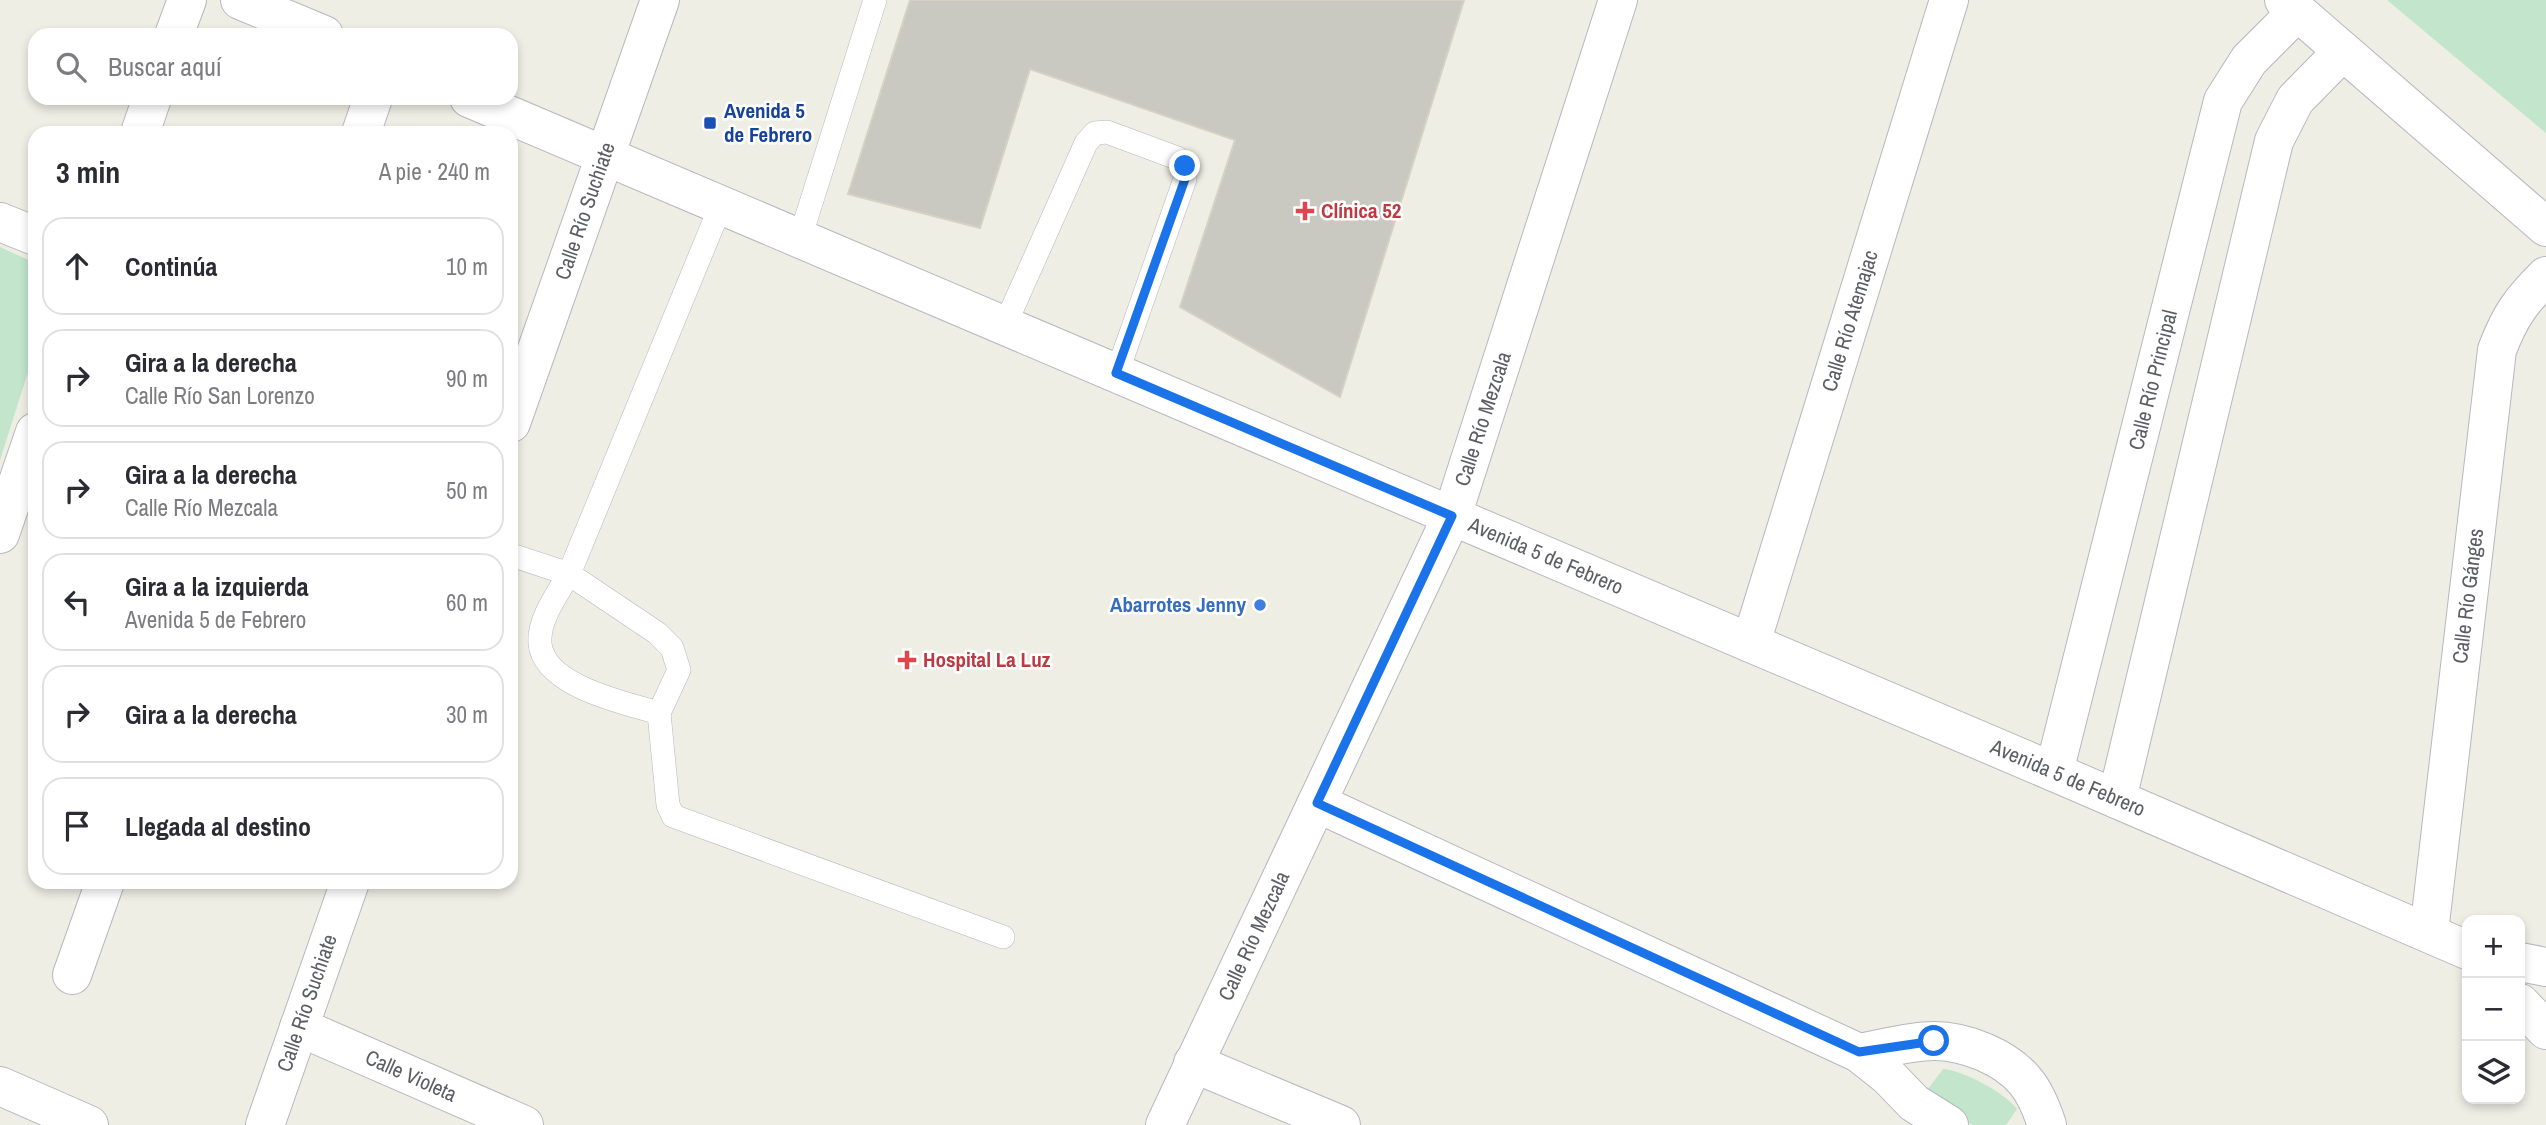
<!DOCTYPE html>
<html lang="es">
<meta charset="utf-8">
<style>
body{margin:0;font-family:"Archivo Narrow",sans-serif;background:#f7f7f7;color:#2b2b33}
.controls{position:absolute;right:21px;bottom:21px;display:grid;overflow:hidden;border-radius:14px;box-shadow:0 4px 10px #0003}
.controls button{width:63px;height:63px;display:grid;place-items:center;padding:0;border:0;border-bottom:2px solid #e1e1e2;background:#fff;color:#2b2b33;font:35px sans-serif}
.stop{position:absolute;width:21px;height:21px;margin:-16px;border:5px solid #1a73e8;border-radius:50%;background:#fff}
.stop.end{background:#1a73e8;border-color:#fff;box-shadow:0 2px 7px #0008}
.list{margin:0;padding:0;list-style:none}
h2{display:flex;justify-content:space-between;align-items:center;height:91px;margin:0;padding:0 28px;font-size:30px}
h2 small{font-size:23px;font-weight:400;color:#7c7c81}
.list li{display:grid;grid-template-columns:46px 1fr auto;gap:21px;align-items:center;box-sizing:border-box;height:98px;margin:0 14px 14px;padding:0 14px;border:2px solid #e1e1e2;border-radius:21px}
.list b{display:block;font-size:26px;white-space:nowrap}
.list p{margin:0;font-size:23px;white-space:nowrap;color:#7c7c81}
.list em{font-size:23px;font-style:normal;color:#7c7c81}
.icon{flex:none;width:38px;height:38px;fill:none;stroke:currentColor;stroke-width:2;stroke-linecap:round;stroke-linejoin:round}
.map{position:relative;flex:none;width:2546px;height:1125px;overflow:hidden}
.search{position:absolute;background:#fff;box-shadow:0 4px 10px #0003;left:28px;top:28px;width:490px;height:77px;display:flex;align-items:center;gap:18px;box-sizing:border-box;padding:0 24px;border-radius:21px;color:#7c7c81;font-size:26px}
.panel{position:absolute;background:#fff;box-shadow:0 4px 10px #0003;left:28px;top:126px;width:490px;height:763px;border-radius:21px}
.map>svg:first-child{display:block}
</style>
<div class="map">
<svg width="2546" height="1125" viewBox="0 0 2546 1125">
<rect width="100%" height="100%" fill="#eeeee5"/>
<!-- green -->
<g fill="#c2e5cb">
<polygon points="2387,0 2546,0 2546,133"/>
<polygon points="0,247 35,263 35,350 0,460"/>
<path d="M1943,1069C1963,1070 2005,1093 2017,1109L2006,1125H1973L1928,1100L1925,1093Z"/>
</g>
<!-- building -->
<polygon fill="#c9c9c1" stroke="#d3d2c3" stroke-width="2" points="910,0 1464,0 1340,397 1180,307 1235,140 1030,69 980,228 848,194"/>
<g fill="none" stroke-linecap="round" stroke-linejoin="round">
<defs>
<g id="lane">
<polyline points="800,238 875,0"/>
<polyline points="1005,325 1086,143 1095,133 1107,132 1177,158 1185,166 1185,179 1117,373"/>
<path d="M511,555L569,574L657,633L672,648L679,670L659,713C625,703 543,686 540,643C538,620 558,593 569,574L721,205"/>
<polyline points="659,713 668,805 673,816 1003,937"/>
</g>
<g id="street">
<polyline points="240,0 324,35"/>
<polyline points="174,35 187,0"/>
<polyline points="469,98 2054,772 2467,950"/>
<polyline points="140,133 152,98"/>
<polyline points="361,133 373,98"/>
<polyline points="0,222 35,236"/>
<polyline points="511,423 660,0"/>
<polyline points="0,534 35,432"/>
<polyline points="1751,643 1949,0"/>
<polyline points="2054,772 2223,101 2249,60 2297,12"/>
<polyline points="2117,799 2274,141 2295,100 2343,51"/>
<polyline points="1317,803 1859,1053 1888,1076 1914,1103 1949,1125"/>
<path d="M2429,932L2497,350C2510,316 2520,302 2546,276"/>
<polyline points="2520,962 2546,967"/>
<polyline points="72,975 105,882"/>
<polyline points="2520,1003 2546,1030"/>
<polyline points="299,1027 524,1125"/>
<path d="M1859,1053C1883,1049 1909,1041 1934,1041C1965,1041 2006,1057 2026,1082C2036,1094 2042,1110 2047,1125"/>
<polyline points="1193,1063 1341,1125"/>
<polyline points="0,1086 89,1125"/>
<polyline points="265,1125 350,882"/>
<polyline points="1165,1125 1452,516 1618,0"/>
</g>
<polyline id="secondary" points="2284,0 2546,227"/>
</defs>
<!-- lane casing -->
<use href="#lane" stroke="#b7b8be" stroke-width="24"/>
<!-- street casing -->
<use href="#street" stroke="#b7b8be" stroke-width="40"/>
<!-- secondary casing -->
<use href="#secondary" stroke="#b8b9c0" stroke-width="40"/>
<!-- lane -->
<use href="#lane" stroke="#fff" stroke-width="23"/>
<!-- street -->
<use href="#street" stroke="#fff" stroke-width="38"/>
<!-- secondary -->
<use href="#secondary" stroke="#fff" stroke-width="38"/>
</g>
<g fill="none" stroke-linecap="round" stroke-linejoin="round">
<!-- route -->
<polyline stroke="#1a73e8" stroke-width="9" points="1185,166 1185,179 1116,373 1452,516 1317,803 1859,1052 1934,1041"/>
</g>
<!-- markers -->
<rect fill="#1a4fb4" stroke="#fff" stroke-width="2.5" x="703" y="116" width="14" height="14" rx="3.5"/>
<g fill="#e0444e" stroke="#fff" stroke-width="2.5">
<path d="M1301.5 200.5h7v7h7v7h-7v7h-7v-7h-7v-7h7z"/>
<path d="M903.5 649.5h7v7h7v7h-7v7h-7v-7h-7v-7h7z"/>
</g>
<circle fill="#3f7fe0" stroke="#fff" stroke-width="2.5" cx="1260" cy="605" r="7"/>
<g text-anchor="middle" stroke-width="5" stroke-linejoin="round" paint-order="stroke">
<!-- transit labels -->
<g font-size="21" font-weight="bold" fill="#164399" stroke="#fff" text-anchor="start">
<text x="724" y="118">Avenida 5<tspan x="724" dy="24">de Febrero</tspan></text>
</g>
<!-- street labels -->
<g font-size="21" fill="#5c5e64" stroke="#fff">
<text transform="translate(585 211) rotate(-71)" y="7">Calle Río Suchiate</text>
<text transform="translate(1850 321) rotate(-73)" y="7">Calle Río Atemajac</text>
<text transform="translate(2153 380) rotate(-76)" y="7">Calle Río Principal</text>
<text transform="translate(1483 419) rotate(-72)" y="7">Calle Río Mezcala</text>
<text transform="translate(1546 556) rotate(23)" y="7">Avenida 5 de Febrero</text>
<text transform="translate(2468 596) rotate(-83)" y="7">Calle Río Gánges</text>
<text transform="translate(2068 778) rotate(23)" y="7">Avenida 5 de Febrero</text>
<text transform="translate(1254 936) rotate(-65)" y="7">Calle Río Mezcala</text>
<text transform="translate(307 1003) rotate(-71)" y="7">Calle Río Suchiate</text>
<text transform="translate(411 1076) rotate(24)" y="7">Calle Violeta</text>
</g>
<!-- health labels -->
<g font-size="21" font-weight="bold" fill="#be3a42" stroke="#fff" text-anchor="start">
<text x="1321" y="218">Clínica 52</text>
<text x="923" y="667">Hospital La Luz</text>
</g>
<!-- shop labels -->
<g font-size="21" font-weight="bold" fill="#366cbe" stroke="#fff" text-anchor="end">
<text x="1246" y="612">Abarrotes Jenny</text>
</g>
</g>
</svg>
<div class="controls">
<button>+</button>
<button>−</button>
<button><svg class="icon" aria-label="layers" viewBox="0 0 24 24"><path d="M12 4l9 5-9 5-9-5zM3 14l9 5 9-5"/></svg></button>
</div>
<div class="stop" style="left:1934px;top:1041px"></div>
<div class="stop end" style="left:1185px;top:166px"></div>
<div class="search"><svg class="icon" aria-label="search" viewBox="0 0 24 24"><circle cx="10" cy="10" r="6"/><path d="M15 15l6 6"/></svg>Buscar aquí</div>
<section class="panel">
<h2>3 min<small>A pie · 240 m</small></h2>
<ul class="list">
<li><svg class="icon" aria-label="ahead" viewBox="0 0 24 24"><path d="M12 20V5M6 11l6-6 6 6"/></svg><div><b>Continúa</b></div><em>10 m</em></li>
<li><svg class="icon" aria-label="right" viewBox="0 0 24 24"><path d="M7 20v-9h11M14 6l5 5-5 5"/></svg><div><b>Gira a la derecha</b><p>Calle Río San Lorenzo</p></div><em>90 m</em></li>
<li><svg class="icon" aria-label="right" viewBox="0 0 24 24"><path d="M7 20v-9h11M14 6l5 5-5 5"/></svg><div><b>Gira a la derecha</b><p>Calle Río Mezcala</p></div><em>50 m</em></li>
<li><svg class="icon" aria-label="left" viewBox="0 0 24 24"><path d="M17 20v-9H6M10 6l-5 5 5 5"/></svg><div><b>Gira a la izquierda</b><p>Avenida 5 de Febrero</p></div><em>60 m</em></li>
<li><svg class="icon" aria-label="right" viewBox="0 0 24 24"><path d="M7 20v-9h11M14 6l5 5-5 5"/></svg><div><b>Gira a la derecha</b></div><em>30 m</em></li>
<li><svg class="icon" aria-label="arrive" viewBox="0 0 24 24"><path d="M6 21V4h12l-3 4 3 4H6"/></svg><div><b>Llegada al destino</b></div></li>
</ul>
</section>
</div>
